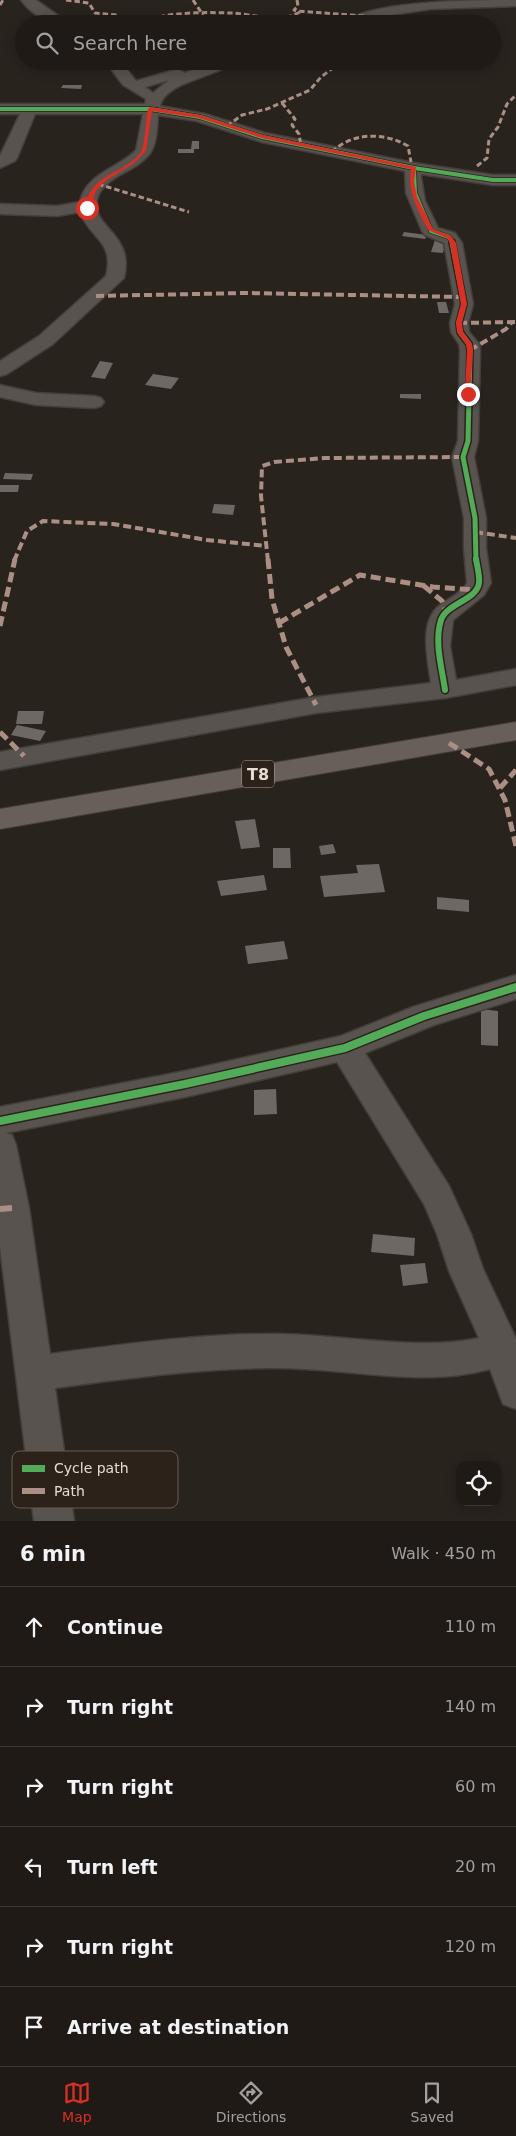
<!DOCTYPE html>
<meta charset="utf-8">
<style>
body{margin:0;font-family:"DejaVu Sans",sans-serif;background:#27231f;color:#f1f3f6}
.controls{position:absolute;right:15px;bottom:15px;display:grid;overflow:hidden;border-radius:10px;box-shadow:0 2px 12px #0003}
.controls button{width:45px;height:45px;display:grid;place-items:center;padding:0;border:0;border-bottom:1px solid #3c3835;background:#1f1a16;color:#f1f3f6;font:25px sans-serif}
.stop{position:absolute;width:15px;height:15px;margin:-11px;border:4px solid #d93025;border-radius:50%;background:#fff}
.stop.end{background:#d93025;border-color:#fff;box-shadow:0 1px 5px #0008}
.list{margin:0;padding:0;list-style:none}
h2{display:flex;justify-content:space-between;align-items:center;height:65px;margin:0;padding:0 20px;font-size:21px}
h2 small{font-size:16px;font-weight:400;color:#a1a1a1}
.list li{display:grid;grid-template-columns:32px 1fr auto;gap:15px;align-items:center;box-sizing:border-box;height:80px;padding:0 20px;border-top:1px solid #3c3835}
.list b{display:block;font-size:19px;white-space:nowrap}
.list em{font-size:16px;font-style:normal;color:#a1a1a1}
.icon{flex:none;width:28px;height:28px;fill:none;stroke:currentColor;stroke-width:2;stroke-linecap:round;stroke-linejoin:round}
.map{position:relative;flex:none;width:516px;height:1521px;overflow:hidden}
.search{position:absolute;background:#1f1a16;box-shadow:0 2px 12px #0003;left:15px;right:15px;top:15px;height:55px;display:flex;align-items:center;gap:12px;box-sizing:border-box;padding:0 18px;border-radius:28px;color:#a1a1a1;font-size:19px}
.sheet{height:545px;background:#1f1a16}
nav{display:flex;justify-content:space-around;align-items:center;box-sizing:border-box;height:70px;border-top:1px solid #3c3835;background:#1f1a16;font-size:14px;color:#a1a1a1}
nav a{display:grid;justify-items:center;gap:2px}
nav .on{color:#d93025}
.map>svg:first-child{display:block}
</style>
<div class="map">
<svg width="516" height="1521" viewBox="0 0 516 1521">
<rect width="100%" height="100%" fill="#29231e"/>
<!-- building -->
<g fill="#6e6865">
<polygon points="63,85 82,85 81,89 61,88"/>
<polygon points="192,141 199,141 199,149 194,149 194,153 178,153 178,149 191,149"/>
<polygon points="404,232 427,235 425,239 402,236"/>
<polygon points="435,240 446,241 443,253 431,252"/>
<polygon points="437,302 446,302 449,313 439,313"/>
<polygon points="100,361 113,363 105,379 91,377"/>
<polygon points="153,374 179,378 171,389 145,385"/>
<polygon points="400,394 421,394 421,399 400,398"/>
<polygon points="5,473 33,474 31,480 3,479"/>
<polygon points="0,485 19,485 18,492 0,492"/>
<polygon points="214,504 235,505 233,515 212,513"/>
<polygon points="18,711 44,711 42,724 16,724"/>
<polygon points="17,725 46,731 40,741 11,735"/>
<polygon points="255,819 260,847 241,849 235,821"/>
<polygon points="333,844 336,853 321,855 319,846"/>
<polygon points="273,848 290,848 291,868 273,868"/>
<polygon points="379,864 385,892 324,897 320,876 358,873 356,865"/>
<polygon points="264,875 267,890 221,896 217,881"/>
<polygon points="437,897 469,900 469,912 437,909"/>
<polygon points="284,941 288,959 248,964 245,946"/>
<polygon points="481,1009 498,1011 498,1046 481,1045"/>
<polygon points="276,1089 277,1114 254,1115 254,1090"/>
<polygon points="373,1234 415,1238 414,1256 371,1252"/>
<polygon points="425,1263 428,1283 403,1286 400,1265"/>
</g>
<g fill="none" stroke-linecap="round" stroke-linejoin="round">
<defs>
<g id="minor">
<path d="M21,0H36L70,24C49,24 34,17 21,0Z"/>
<path d="M516,0V6L431,9L391,15L363,24H343C365,0 482,0 516,0Z"/>
<path d="M105,61H120L136,81L178,69L185,73L213,61H233C219,78 166,80 160,106L205,114L265,133L414,163L493,175H516V185H493L421,174V177L425,201L438,228L455,233L462,243L473,304L468,323L469,332L479,344L480,350L478,441L474,457L486,518V548L491,583L484,595L453,620L450,646L456,680L516,669V685L445,698L316,713L0,770V752L316,697L431,683C428,660 418,622 440,605C448,599 463,592 467,583L464,548V518L452,457L458,441L460,350L459,344L451,332L450,323L455,304L444,243L425,235L422,231L406,193L405,171L262,142L197,121L158,115C157,127 157,142 151,152C138,172 102,176 97,200C91,228 135,233 124,278L53,344L7,374L0,376V361L39,336L106,276C115,241 90,239 80,212L57,216L0,214V204L57,206L80,202C85,174 119,168 136,150L143,114H35L17,158L15,161L0,168V156L20,114H0V104H145L146,99L123,85ZM169,80L153,93L145,87Z"/>
<polygon points="0,385 36,393 94,396 101,398 104,402 101,406 94,408 36,405 0,397"/>
<path d="M516,975V999L434,1025L365,1053L449,1186L471,1234L483,1269L516,1339V1409L503,1404L490,1369C422,1388 347,1368 278,1368C203,1368 129,1378 55,1388L74,1521H34L0,1247V1107L185,1071L341,1036L413,1007ZM337,1062L424,1204L437,1234L449,1271L479,1338C422,1351 341,1335 281,1334C204,1333 126,1344 50,1354L29,1208L16,1145L12,1135L6,1133L185,1097Z"/>
</g>
<polygon id="trunk" points="516,722 516,740 0,829 0,809"/>
</defs>
<!-- minor casing -->
<use href="#minor" stroke="#433e3a" stroke-width="3"/>
<!-- trunk casing -->
<use href="#trunk" stroke="#433e3a" stroke-width="2"/>
<!-- minor -->
<use href="#minor" fill="#58534f" fill-rule="evenodd"/>
<!-- trunk -->
<use href="#trunk" fill="#685f58" fill-rule="evenodd"/>
<!-- quiet-far3 -->
<g stroke="#ac8f84" stroke-width="3" stroke-dasharray="5.5 3" stroke-linecap="butt">
<polyline points="66,0 89,3 95,13 118,15 123,24"/>
<polyline points="193,0 203,15"/>
<polyline points="297,0 298,6 294,10 297,11 364,16"/>
<polyline points="0,5 3,0"/>
<polyline points="150,23 168,24"/>
<path d="M135,24C165,12 199,12 231,13C253,14 280,24 300,12"/>
<polyline points="282,103 295,119 292,125 299,134 301,146"/>
<polyline points="227,126 242,115 267,109 310,90 321,77 342,61"/>
<path d="M332,152C352,132 384,132 408,146L411,162"/>
<polyline points="477,166 487,158 489,139 498,127 507,104 516,95"/>
<polyline points="98,184 189,212"/>
</g>
<!-- quiet-far2 -->
<g stroke="#ac8f84" stroke-width="4" stroke-dasharray="8 4" stroke-linecap="butt">
<polyline points="96,296 246,293 462,297"/>
<polyline points="459,323 516,322"/>
<polyline points="470,350 506,329 512,322"/>
<polyline points="475,532 516,538"/>
<polyline points="14,561 27,531 43,521 113,524 207,540 267,546"/>
<polyline points="268,561 261,496 262,466 274,462 325,458 463,457"/>
</g>
<!-- quiet-far1 -->
<g stroke="#ac8f84" stroke-width="5" stroke-dasharray="10 5" stroke-linecap="butt">
<polyline points="268,559 272,599 286,647 316,705"/>
<polyline points="424,586 442,601 446,612"/>
<polyline points="279,623 360,575 433,587 476,590"/>
<polyline points="0,626 15,559"/>
<polyline points="0,732 24,756"/>
<polyline points="449,743 489,769 505,800 516,846"/>
<polyline points="500,788 516,770"/>
</g>
<!-- quiet -->
<polyline stroke="#ac8f84" stroke-width="6" stroke-dasharray="13 6" stroke-linecap="butt" points="0,1209 12,1208"/>
<defs>
<g id="cycleway-far3">
<polyline points="0,109 150,109 200,117 262,137 414,168 493,180 516,180"/>
<polyline points="414,168 415,193 431,231 449,237 453,243"/>
</g>
<polyline id="cycleway-far2" points="452,242 464,304 459,323 460,332 469,344 470,350 468,441 463,457 475,518 476,561"/>
<path id="cycleway-far1" d="M445,690C442,668 434,642 441,620C447,603 477,600 479,583C480,576 477,566 476,559"/>
<polyline id="cycleway" points="0,1121 185,1084 345,1048 424,1016 516,987"/>
</defs>
<!-- cycleway-far3 casing -->
<use href="#cycleway-far3" stroke="#2d2219" stroke-width="5.5"/>
<!-- cycleway-far2 casing -->
<use href="#cycleway-far2" stroke="#2d2219" stroke-width="8"/>
<!-- cycleway-far1 casing -->
<use href="#cycleway-far1" stroke="#2d2219" stroke-width="9"/>
<!-- cycleway casing -->
<use href="#cycleway" stroke="#2d2219" stroke-width="11"/>
<!-- cycleway-far3 -->
<use href="#cycleway-far3" stroke="#51ab58" stroke-width="4"/>
<!-- cycleway-far2 -->
<use href="#cycleway-far2" stroke="#51ab58" stroke-width="5"/>
<!-- cycleway-far1 -->
<use href="#cycleway-far1" stroke="#51ab58" stroke-width="6"/>
<!-- cycleway -->
<use href="#cycleway" stroke="#51ab58" stroke-width="8"/>
</g>
<!-- route -->
<path fill="#d93025" d="M150,107L200,115L263,135L416,167L414,182L417,197L433,229L451,236L456,243L467,304L462,322L463,332L472,344L473,350L470,395L465,394L467,350L466,344L457,332L456,322L461,304L450,243L447,238L428,230C418,210 407,192 411,169L262,138L199,118L152,111L146,151L133,164L105,181L96,191L90,208L86,209C87,173 125,175 141,152C145,145 146,119 148,109Z"/>
<g text-anchor="middle" stroke-width="5" stroke-linejoin="round" paint-order="stroke">
<!-- shield labels -->
<rect fill="#2d2219" stroke="#ada49e" stroke-width="1" x="242" y="760.5" width="32" height="27" rx="4"/>
<g font-size="16" font-weight="bold" fill="#e4dcd7">
<text x="258" y="780">T8</text>
</g>
</g>
<!-- legend -->
<rect x="12" y="1451" width="166" height="57" rx="8" fill="#2d2219" stroke="#645a52" stroke-width="1"/>
<rect x="22" y="1465" width="23" height="7" fill="#51ab58"/>
<rect x="22" y="1488" width="23" height="6" fill="#ac8f84"/>
<g font-size="14" fill="#e4dcd7">
<text x="54" y="1473">Cycle path</text>
<text x="54" y="1496">Path</text>
</g>
</svg>
<div class="controls">
<button><svg class="icon" aria-label="locate" viewBox="0 0 24 24"><circle cx="12" cy="12" r="6"/><path d="M12 2v4M12 18v4M2 12h4M18 12h4"/></svg></button>
</div>
<div class="stop" style="left:87px;top:208px"></div>
<div class="stop end" style="left:468px;top:394px"></div>
<div class="search"><svg class="icon" aria-label="search" viewBox="0 0 24 24"><circle cx="10" cy="10" r="6"/><path d="M15 15l6 6"/></svg>Search here</div>
</div>
<section class="sheet">
<h2>6 min<small>Walk · 450 m</small></h2>
<ul class="list">
<li><svg class="icon" aria-label="ahead" viewBox="0 0 24 24"><path d="M12 20V5M6 11l6-6 6 6"/></svg><div><b>Continue</b></div><em>110 m</em></li>
<li><svg class="icon" aria-label="right" viewBox="0 0 24 24"><path d="M7 20v-9h11M14 6l5 5-5 5"/></svg><div><b>Turn right</b></div><em>140 m</em></li>
<li><svg class="icon" aria-label="right" viewBox="0 0 24 24"><path d="M7 20v-9h11M14 6l5 5-5 5"/></svg><div><b>Turn right</b></div><em>60 m</em></li>
<li><svg class="icon" aria-label="left" viewBox="0 0 24 24"><path d="M17 20v-9H6M10 6l-5 5 5 5"/></svg><div><b>Turn left</b></div><em>20 m</em></li>
<li><svg class="icon" aria-label="right" viewBox="0 0 24 24"><path d="M7 20v-9h11M14 6l5 5-5 5"/></svg><div><b>Turn right</b></div><em>120 m</em></li>
<li><svg class="icon" aria-label="arrive" viewBox="0 0 24 24"><path d="M6 21V4h12l-3 4 3 4H6"/></svg><div><b>Arrive at destination</b></div></li>
</ul>
</section>
<nav>
<a class="on"><svg class="icon" aria-label="map" viewBox="0 0 24 24"><path d="M3 6l6-2 6 2 6-2v14l-6 2-6-2-6 2zM9 4v14M15 6v14"/></svg>Map</a>
<a><svg class="icon" aria-label="directions" viewBox="0 0 24 24"><path d="M12 3l9 9-9 9-9-9zM9 14v-3h6M13 9l2 2-2 2"/></svg>Directions</a>
<a><svg class="icon" aria-label="saved" viewBox="0 0 24 24"><path d="M7 4h10v16l-5-4-5 4z"/></svg>Saved</a>
</nav>
